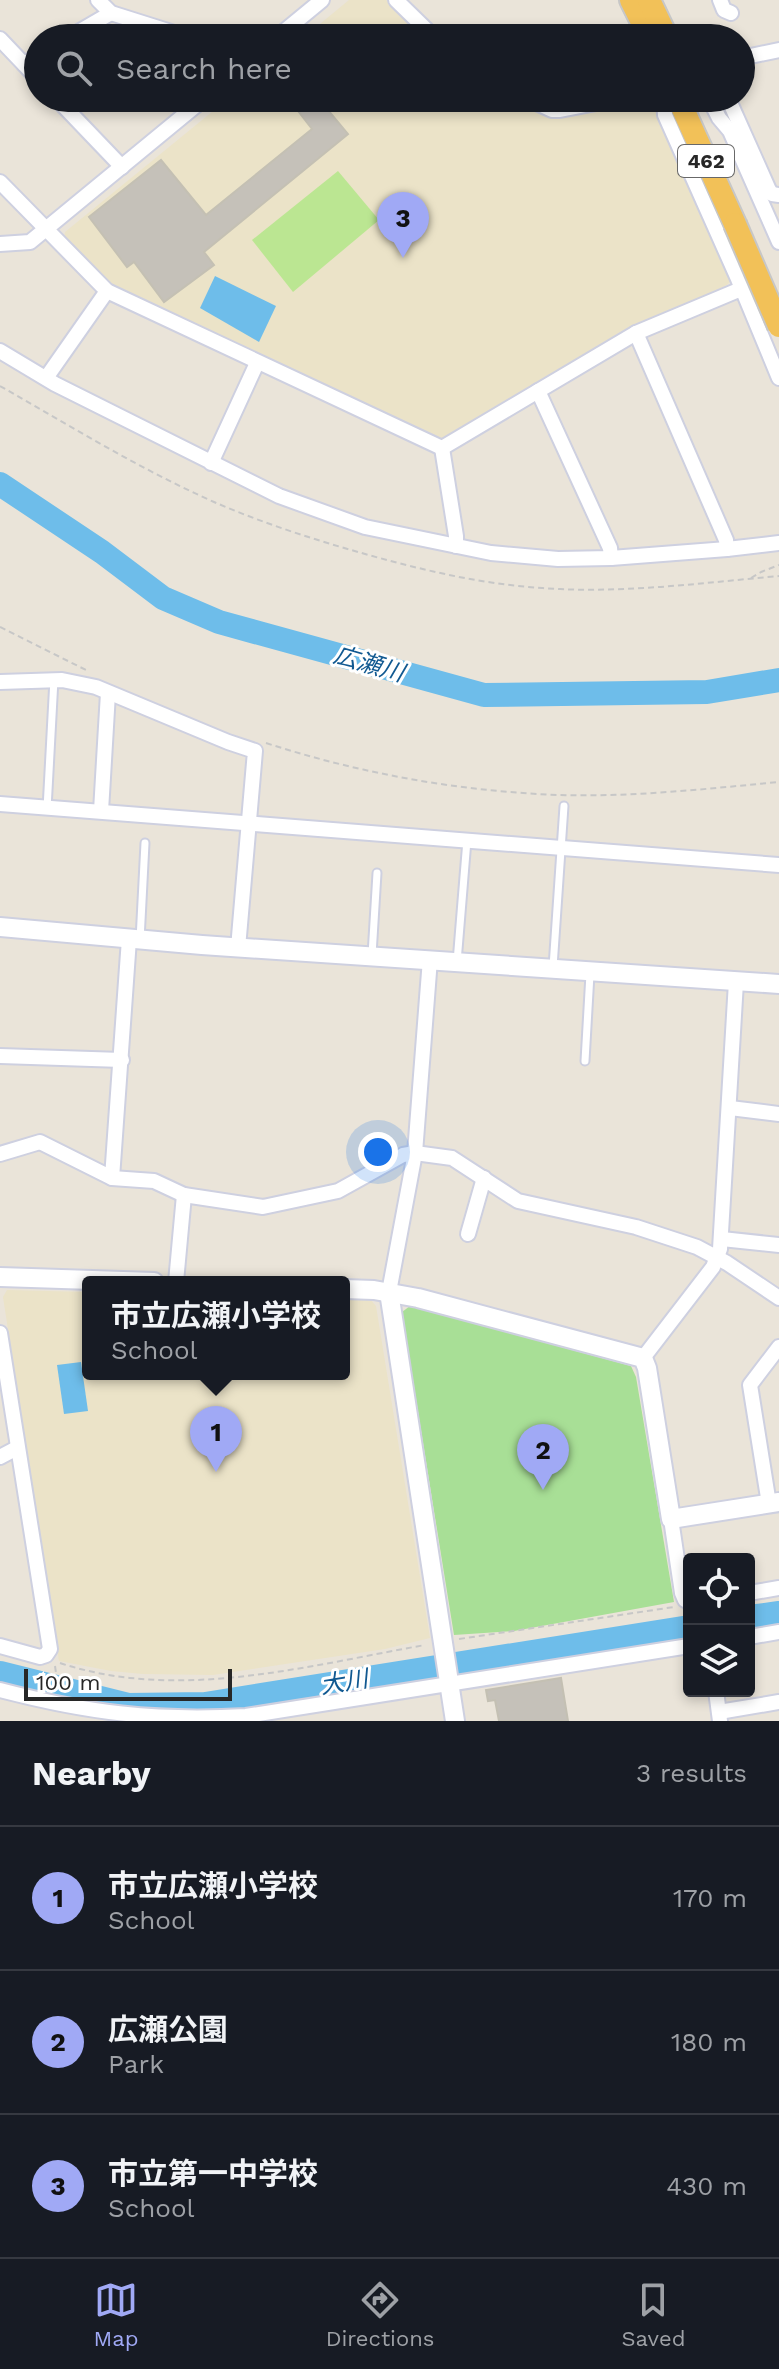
<!DOCTYPE html>
<meta charset="utf-8">
<style>
body{margin:0;font-family:"Work Sans","Noto Sans JP",sans-serif;background:#242831;color:#f1f3f6}
.controls{position:absolute;right:24px;bottom:24px;display:grid;overflow:hidden;border-radius:8px;box-shadow:0 4px 12px #0003}
.controls button{width:72px;height:72px;display:grid;place-items:center;padding:0;border:0;border-bottom:2px solid #363941;background:#171b24;color:#f1f3f6;font:40px sans-serif}
.scale{position:absolute;left:24px;bottom:20px;width:208px;box-sizing:border-box;padding-left:8px;border:4px solid #272727;border-top:0;font-size:22px;line-height:28px;white-space:nowrap;color:#272727;-webkit-text-stroke:6px #fff;paint-order:stroke}
.you{position:absolute;left:378px;top:1152px;width:28px;height:28px;margin:-20px;border:6px solid #fff;border-radius:50%;background:#1a73e8;box-shadow:0 0 0 12px #1a73e833}
.badge{display:grid;place-items:center;width:52px;height:52px;border-radius:50%;background:#a0a9f5;color:#111;font-size:26px;font-weight:700}
.pin{position:absolute;translate:-50% -66px;filter:drop-shadow(0 2px 4px #0008)}
.pin::after{content:'';position:absolute;top:42px;width:28px;height:24px;background:inherit;clip-path:polygon(0 0,100% 0,50% 100%)}
.popup{position:absolute;left:82px;top:1276px;width:268px;height:104px;box-sizing:border-box;display:grid;place-content:center;border-radius:8px;background:#171b24;filter:drop-shadow(0 2px 6px #0005);font-size:26px;white-space:nowrap;color:#9ea1a6}
.popup b{font-size:30px;color:#f1f3f6}
.popup::after{content:'';position:absolute;left:50%;top:100%;margin-left:-16px;border:16px solid transparent;border-top-color:#171b24}
.list{margin:0;padding:0;list-style:none}
h2{display:flex;justify-content:space-between;align-items:center;height:104px;margin:0;padding:0 32px;font-size:34px}
h2 small{font-size:26px;font-weight:400;color:#9ea1a6}
.list li{display:grid;grid-template-columns:52px 1fr auto;gap:24px;align-items:center;box-sizing:border-box;height:144px;padding:0 32px;border-top:2px solid #363941}
.list b{display:block;font-size:30px;white-space:nowrap}
.list p{margin:0;font-size:26px;white-space:nowrap;color:#9ea1a6}
.list em{font-size:26px;font-style:normal;color:#9ea1a6}
.icon{flex:none;width:44px;height:44px;fill:none;stroke:currentColor;stroke-width:2;stroke-linecap:round;stroke-linejoin:round}
.map{position:relative;flex:none;width:779px;height:1721px;overflow:hidden}
.search{position:absolute;background:#171b24;box-shadow:0 4px 12px #0003;left:24px;right:24px;top:24px;height:88px;display:flex;align-items:center;gap:20px;box-sizing:border-box;padding:0 28px;border-radius:44px;color:#9ea1a6;font-size:30px}
.sheet{height:536px;background:#171b24}
nav{display:flex;justify-content:space-around;align-items:center;box-sizing:border-box;height:112px;border-top:2px solid #363941;background:#171b24;font-size:22px;color:#9ea1a6}
nav a{display:grid;justify-items:center;gap:4px}
nav .on{color:#a0a9f5}
.map>svg:first-child{display:block}
</style>
<div class="map">
<svg width="779" height="1721" viewBox="0 0 779 1721">
<rect width="100%" height="100%" fill="#eae4d9"/>
<!-- education -->
<g fill="#ebe3c8">
<polygon points="349,0 386,0 426,38 303,38"/>
<polygon points="229,98 505,98 554,118 653,100 732,279 727,285 620,334 443,439 109,286 64,238 65,232"/>
<polygon points="7,1290 88,1292 88,1374 344,1374 344,1299 371,1300 376,1306 430,1638 385,1649 213,1675 143,1674 111,1671 59,1661 3,1297"/>
</g>
<!-- green -->
<polygon fill="#a8df96" points="410,1306 631,1366 636,1377 674,1602 514,1631 454,1635 402,1312"/>
<!-- pitch -->
<polygon fill="#bbe692" points="338,171 379,220 293,292 252,240"/>
<!-- water -->
<g fill="#6ebdea">
<polygon points="215,276 276,306 259,342 200,308"/>
<polygon points="81,1362 88,1411 64,1414 57,1365"/>
</g>
<g fill="none" stroke-linecap="round" stroke-linejoin="round">
<!-- river -->
<g stroke="#6ebdea" stroke-width="24">
<polyline points="0,484 102,552 163,598 219,622 484,695 707,692 779,680"/>
<polyline points="749,1617 779,1613"/>
<polyline points="0,1673 128,1705 205,1704 689,1627"/>
</g>
</g>
<!-- building -->
<g fill="#c5c1b9" stroke="#c4c0b3" stroke-width="2">
<polygon points="288,98 318,98 348,134 204,252 214,265 164,302 134,262 127,267 89,217 161,160 206,215 312,129"/>
<polygon points="561,1678 568,1721 499,1721 495,1700 488,1701 486,1690"/>
</g>
<g fill="none" stroke-linecap="round" stroke-linejoin="round">
<defs>
<g id="service">
<polyline points="47,809 54,679"/>
<polyline points="140,940 145,843"/>
<polyline points="372,955 377,873"/>
<polyline points="457,962 467,840"/>
<polyline points="553,967 564,806"/>
<polyline points="585,1061 590,974"/>
</g>
<g id="minor">
<polyline points="98,0 111,13 190,38"/>
<polyline points="396,0 435,38"/>
<polyline points="720,0 724,10 731,13"/>
<polyline points="68,38 111,13"/>
<polyline points="276,38 322,0"/>
<polyline points="0,39 38,79"/>
<polyline points="741,58 779,50"/>
<polyline points="24,64 38,56"/>
<polyline points="56,98 122,167"/>
<polyline points="526,98 552,110 560,110 622,98"/>
<polyline points="664,98 665,115 738,279 779,378"/>
<polyline points="709,98 719,118 730,131 779,242"/>
<polyline points="728,98 769,190 772,194 779,195"/>
<polyline points="0,182 107,291 442,448"/>
<polyline points="0,244 30,242 205,98"/>
<polyline points="636,333 726,540 727,549"/>
<polyline points="0,351 55,384 279,496 365,527 491,553 558,559 611,558 727,549 779,543"/>
<polyline points="46,378 107,291"/>
<polyline points="538,391 610,548 611,558"/>
<polyline points="442,448 636,333 741,289"/>
<polyline points="442,448 456,536 456,546"/>
<polyline points="211,463 257,363"/>
<polyline points="0,682 62,680 96,687 228,742 255,751 238,948"/>
<polyline points="0,804 779,865"/>
<polyline points="101,811 108,693"/>
<polyline points="0,1056 122,1060"/>
<polyline points="730,1108 779,1114"/>
<polyline points="0,1154 40,1142 112,1178 129,939"/>
<polyline points="112,1178 154,1181 184,1195 263,1207 338,1191 403,1155 415,1153 452,1158 518,1201 636,1227 697,1247 727,1263 779,1298"/>
<polyline points="468,1234 484,1178"/>
<polyline points="722,1239 779,1245"/>
<polyline points="176,1282 184,1195"/>
<polyline points="389,1292 415,1153 430,959"/>
<polyline points="0,1333 50,1649 46,1655 40,1657 0,1646"/>
<polyline points="643,1358 713,1267 720,1249 736,982"/>
<polyline points="0,1457 17,1448"/>
<polyline points="769,1504 750,1385 779,1347"/>
<polyline points="671,1519 682,1593 685,1600 689,1602"/>
<polyline points="749,1593 779,1588"/>
<polyline points="749,1637 779,1632"/>
<path d="M0,1690C88,1713 155,1721 246,1716L689,1646"/>
<polyline points="716,1691 720,1721"/>
<polyline points="719,1712 779,1702"/>
</g>
<g id="tertiary">
<polyline points="0,927 202,945 779,984"/>
<polyline points="0,1277 154,1282"/>
<polyline points="344,1289 374,1290 418,1298 643,1358 647,1368 671,1519 779,1502"/>
<polyline points="389,1292 455,1721"/>
</g>
<g id="trunk">
<polyline points="631,0 650,38"/>
<polyline points="649,0 667,38"/>
<polyline points="678,98 735,224"/>
</g>
</defs>
<!-- service casing -->
<use href="#service" stroke="#ced0e0" stroke-width="11"/>
<!-- minor casing -->
<use href="#minor" stroke="#ced0e0" stroke-width="18"/>
<!-- tertiary casing -->
<use href="#tertiary" stroke="#ced0e0" stroke-width="22"/>
<!-- trunk casing -->
<use href="#trunk" stroke="#c7c7c7" stroke-width="26"/>
<!-- path -->
<g stroke="#c7c7c7" stroke-width="2" stroke-dasharray="6 4" stroke-linecap="butt">
<path d="M0,386C70,426 140,469 214,502C260,522 309,538 358,552C418,569 479,584 542,588C621,594 701,583 779,576"/>
<polyline points="751,578 761,572 779,565"/>
<polyline points="0,627 86,670"/>
<path d="M266,743C349,770 437,787 523,793C608,800 694,790 779,782"/>
<polyline points="459,1639 674,1607"/>
<path d="M60,1663C178,1702 306,1666 425,1645"/>
<polyline points="55,1666 58,1687"/>
</g>
<!-- service -->
<use href="#service" stroke="#fff" stroke-width="7"/>
<!-- minor -->
<use href="#minor" stroke="#fff" stroke-width="14"/>
<!-- tertiary -->
<use href="#tertiary" stroke="#fff" stroke-width="18"/>
<!-- trunk -->
<use href="#trunk" stroke="#f2c158" stroke-width="22"/>
<defs>
<polyline id="trunk-bridge" points="735,224 779,326"/>
</defs>
<!-- trunk-bridge casing -->
<use href="#trunk-bridge" stroke="#c7c7c7" stroke-width="26" stroke-linecap="butt"/>
<!-- trunk-bridge -->
<use href="#trunk-bridge" stroke="#f2c158" stroke-width="22"/>
</g>
<g text-anchor="middle" stroke-width="6" stroke-linejoin="round" paint-order="stroke">
<!-- shield labels -->
<rect fill="#fff" stroke="#686868" stroke-width="2" x="678" y="145" width="56" height="32" rx="6"/>
<g font-size="20" font-weight="bold" fill="#272727">
<text x="706" y="168">462</text>
</g>
<!-- water labels -->
<g font-size="24" font-style="italic" fill="#115991" stroke="#fff">
<text transform="translate(369 664) rotate(16)" y="8">広瀬川</text>
<text transform="translate(344 1682) rotate(-9)" y="8">大川</text>
</g>
</g>
</svg>
<div class="controls">
<button><svg class="icon" aria-label="locate" viewBox="0 0 24 24"><circle cx="12" cy="12" r="6"/><path d="M12 2v4M12 18v4M2 12h4M18 12h4"/></svg></button>
<button><svg class="icon" aria-label="layers" viewBox="0 0 24 24"><path d="M12 4l9 5-9 5-9-5zM3 14l9 5 9-5"/></svg></button>
</div>
<div class="scale">100 m</div>
<div class="you"></div>
<div class="pin badge" style="left:216px;top:1472px">1</div>
<div class="popup"><b>市立広瀬小学校</b>School</div>
<div class="pin badge" style="left:543px;top:1490px">2</div>
<div class="pin badge" style="left:403px;top:258px">3</div>
<div class="search"><svg class="icon" aria-label="search" viewBox="0 0 24 24"><circle cx="10" cy="10" r="6"/><path d="M15 15l6 6"/></svg>Search here</div>
</div>
<section class="sheet">
<h2>Nearby<small>3 results</small></h2>
<ul class="list">
<li><span class="badge">1</span><div><b>市立広瀬小学校</b><p>School</p></div><em>170 m</em></li>
<li><span class="badge">2</span><div><b>広瀬公園</b><p>Park</p></div><em>180 m</em></li>
<li><span class="badge">3</span><div><b>市立第一中学校</b><p>School</p></div><em>430 m</em></li>
</ul>
</section>
<nav>
<a class="on"><svg class="icon" aria-label="map" viewBox="0 0 24 24"><path d="M3 6l6-2 6 2 6-2v14l-6 2-6-2-6 2zM9 4v14M15 6v14"/></svg>Map</a>
<a><svg class="icon" aria-label="directions" viewBox="0 0 24 24"><path d="M12 3l9 9-9 9-9-9zM9 14v-3h6M13 9l2 2-2 2"/></svg>Directions</a>
<a><svg class="icon" aria-label="saved" viewBox="0 0 24 24"><path d="M7 4h10v16l-5-4-5 4z"/></svg>Saved</a>
</nav>
